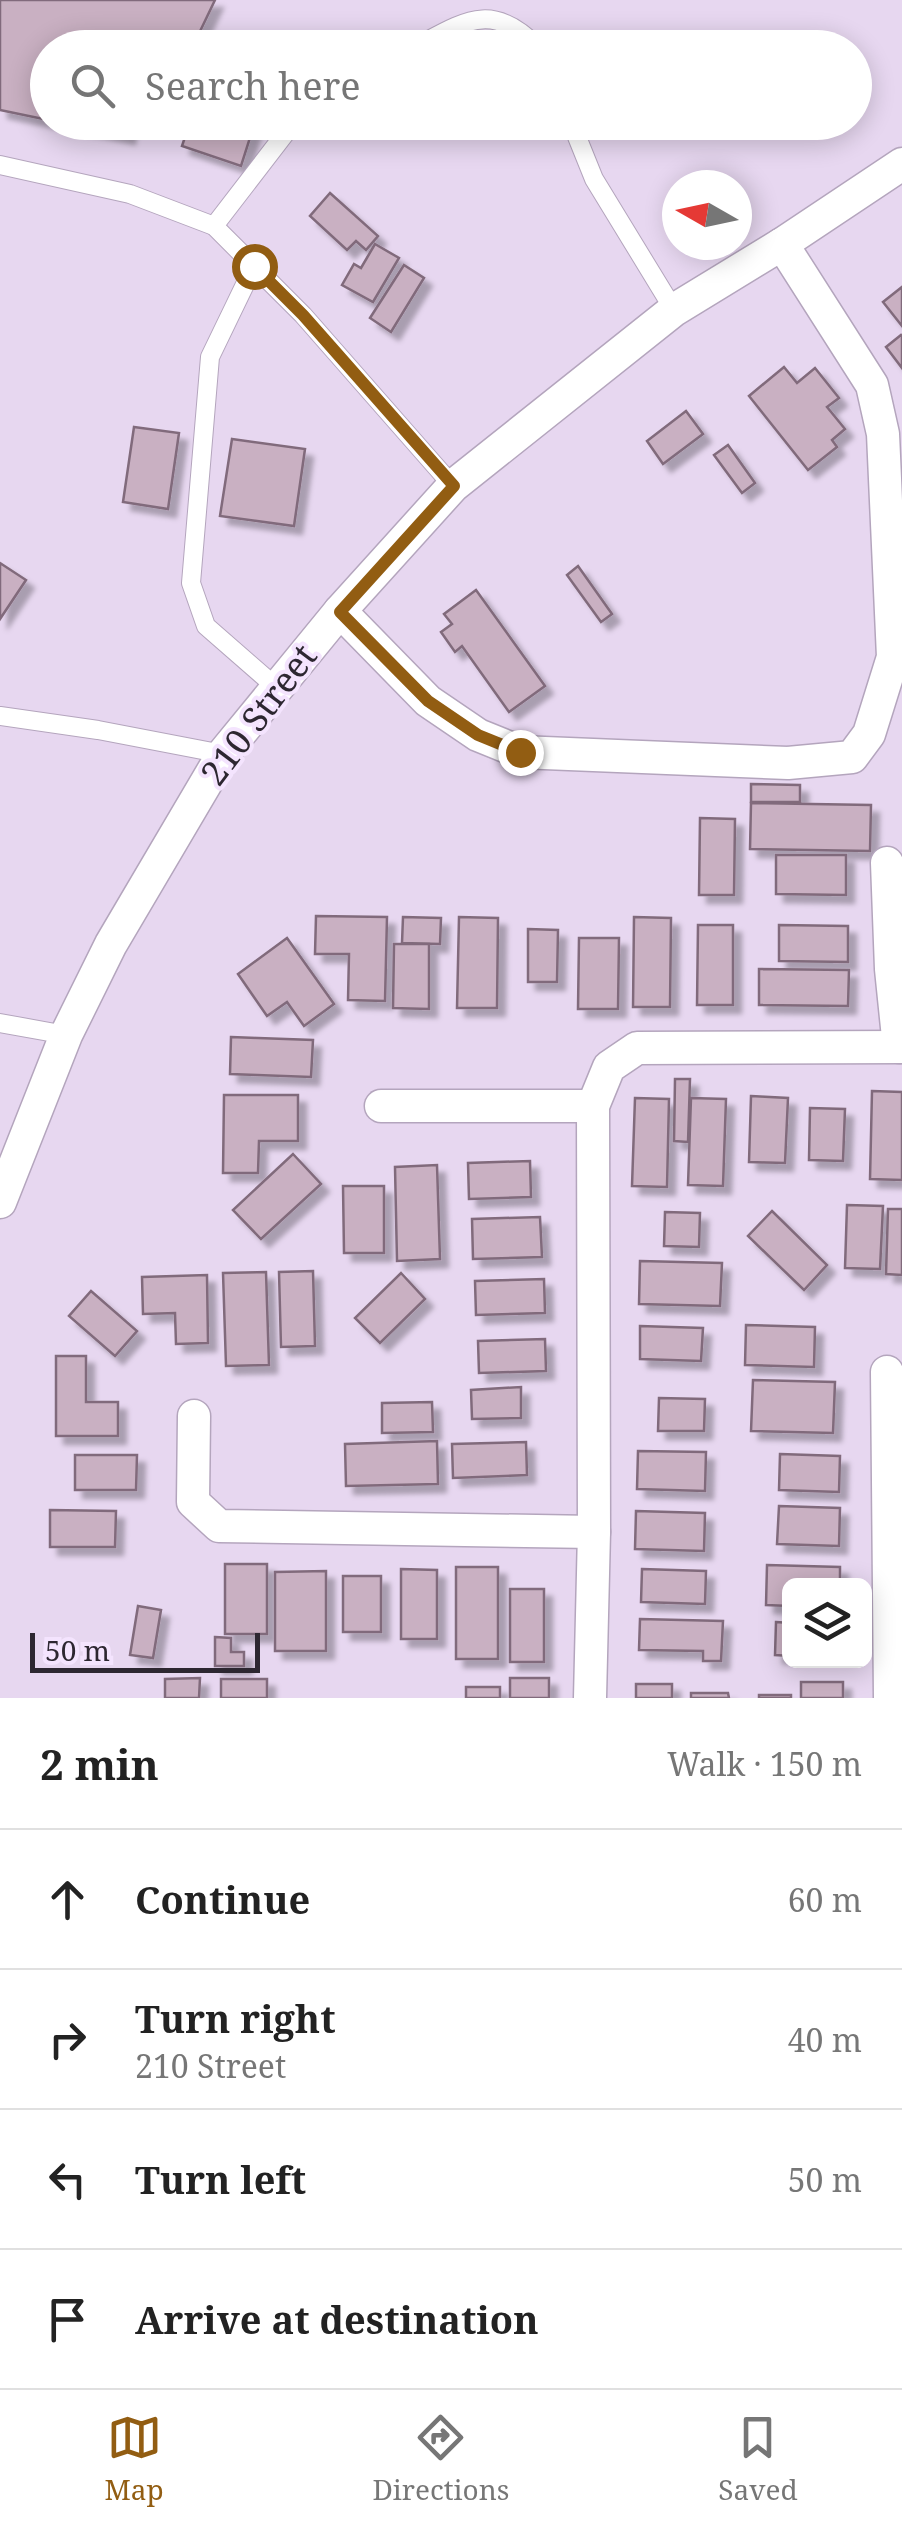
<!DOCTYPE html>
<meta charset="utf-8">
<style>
body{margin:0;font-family:"Noto Serif",serif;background:#f6f6f6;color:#222}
.controls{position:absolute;right:30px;bottom:30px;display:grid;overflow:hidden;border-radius:15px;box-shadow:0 5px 25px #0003}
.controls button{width:90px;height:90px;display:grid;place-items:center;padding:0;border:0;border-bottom:2px solid #e0e0e0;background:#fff;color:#222;font:50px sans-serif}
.compass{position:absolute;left:662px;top:170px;width:90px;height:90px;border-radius:50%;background:#fff;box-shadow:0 5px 25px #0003;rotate:279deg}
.scale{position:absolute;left:30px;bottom:25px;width:230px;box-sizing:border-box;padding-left:10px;border:5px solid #2d2731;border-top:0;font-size:28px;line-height:35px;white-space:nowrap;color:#2d2731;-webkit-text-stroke:8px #f4e4fe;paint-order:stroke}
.stop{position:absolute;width:30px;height:30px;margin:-22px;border:8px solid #925d12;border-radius:50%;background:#fff}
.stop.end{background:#925d12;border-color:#fff;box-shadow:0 2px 10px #0008}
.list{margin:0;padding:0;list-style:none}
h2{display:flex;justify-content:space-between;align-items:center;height:130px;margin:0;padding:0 40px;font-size:42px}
h2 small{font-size:32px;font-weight:400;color:#767676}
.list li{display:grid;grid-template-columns:65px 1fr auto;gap:30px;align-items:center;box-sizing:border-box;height:140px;padding:0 40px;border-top:2px solid #e0e0e0}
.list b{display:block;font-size:38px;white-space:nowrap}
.list p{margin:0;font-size:32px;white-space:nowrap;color:#767676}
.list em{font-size:32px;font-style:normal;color:#767676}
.icon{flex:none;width:55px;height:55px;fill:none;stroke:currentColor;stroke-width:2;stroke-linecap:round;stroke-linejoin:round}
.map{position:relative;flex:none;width:902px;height:1698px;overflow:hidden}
.search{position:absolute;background:#fff;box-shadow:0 5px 25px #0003;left:30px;right:30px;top:30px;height:110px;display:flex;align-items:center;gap:25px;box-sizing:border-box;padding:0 35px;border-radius:55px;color:#767676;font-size:38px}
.sheet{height:690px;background:#fff}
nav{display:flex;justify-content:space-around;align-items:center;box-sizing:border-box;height:140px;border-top:2px solid #e0e0e0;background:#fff;font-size:28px;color:#767676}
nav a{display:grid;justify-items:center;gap:5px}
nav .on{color:#925d12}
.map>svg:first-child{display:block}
</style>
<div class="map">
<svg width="902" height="1698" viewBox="0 0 902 1698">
<defs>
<filter id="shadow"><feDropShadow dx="8" dy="8" stdDeviation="2.5" flood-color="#0004"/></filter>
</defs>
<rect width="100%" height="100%" fill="#e7d7f0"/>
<!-- building -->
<g fill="#c9b0c2" stroke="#816b7b" stroke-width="2.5" filter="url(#shadow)">
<polygon points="0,0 215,0 192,48 48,48 48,120 0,110"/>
<polygon points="59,122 129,122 127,136"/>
<polygon points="190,122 255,122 241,166 182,146"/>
<polygon points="330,193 378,236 366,250 356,241 347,250 310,216"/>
<polygon points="375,244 399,258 373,302 342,285 354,264 361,268"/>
<polygon points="404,265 424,278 391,332 370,318"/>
<polygon points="902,287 902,326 883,302"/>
<polygon points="901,335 902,336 902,368 886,347"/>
<polygon points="784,367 797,383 815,368 839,398 827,407 845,429 832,440 837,447 808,470 749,396"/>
<polygon points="686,411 703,434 663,464 647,441"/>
<polygon points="134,427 179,433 168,509 123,502"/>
<polygon points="232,439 305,449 294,526 220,516"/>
<polygon points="728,445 755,483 742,493 714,455"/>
<polygon points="0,563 26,580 0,619"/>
<polygon points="578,566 612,614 601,622 567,575"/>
<polygon points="476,590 545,686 509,712 462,646 455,652 441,632 452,624 444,614"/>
<polygon points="751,784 800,785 800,802 751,802"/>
<polygon points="751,803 871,805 870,851 750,849"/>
<polygon points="700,818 735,819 734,895 699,895"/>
<polygon points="776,855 846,855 846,895 776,894"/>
<polygon points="316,916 387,917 385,1001 348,1000 349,954 315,954"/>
<polygon points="403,917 441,918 440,944 402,943"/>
<polygon points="459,917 498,918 497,1008 457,1008"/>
<polygon points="634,917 671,918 670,1007 633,1007"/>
<polygon points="698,925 733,925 733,1005 697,1005"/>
<polygon points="779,925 848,926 848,962 779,961"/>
<polygon points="528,929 558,930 557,982 528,982"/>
<polygon points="287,938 334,1004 304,1026 287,1002 267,1016 238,974"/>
<polygon points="579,938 619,938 618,1009 578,1009"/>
<polygon points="394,944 429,944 429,1009 393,1008"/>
<polygon points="759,969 849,970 848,1006 759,1005"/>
<polygon points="231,1037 313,1040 311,1077 230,1074"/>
<polygon points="675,1079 690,1079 688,1142 674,1141"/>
<polygon points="872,1091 902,1092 902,1180 870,1179"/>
<polygon points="224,1095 298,1095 298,1141 259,1141 258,1173 223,1173"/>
<polygon points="751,1096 788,1098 785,1163 749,1162"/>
<polygon points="635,1098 669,1099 667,1187 632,1186"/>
<polygon points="691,1098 726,1099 723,1186 688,1185"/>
<polygon points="810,1108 845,1109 843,1161 809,1160"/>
<polygon points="293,1154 321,1184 261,1239 233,1210"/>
<polygon points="530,1161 531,1197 469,1199 468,1163"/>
<polygon points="437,1165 440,1259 397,1261 395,1167"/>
<polygon points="343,1186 384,1186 384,1253 344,1253"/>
<polygon points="847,1205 883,1206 880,1269 845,1268"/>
<polygon points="888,1209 902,1209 902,1275 886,1274"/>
<polygon points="772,1211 827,1265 804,1290 748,1236"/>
<polygon points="665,1212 700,1213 699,1247 664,1246"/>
<polygon points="540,1217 542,1257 473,1259 472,1219"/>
<polygon points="640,1261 722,1263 720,1306 639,1304"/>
<polygon points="313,1271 315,1346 281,1347 279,1272"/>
<polygon points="266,1272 269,1365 226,1366 223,1273"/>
<polygon points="401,1273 425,1299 380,1343 355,1318"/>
<polygon points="207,1275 208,1343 176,1344 175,1313 143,1314 142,1277"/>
<polygon points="544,1279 545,1313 476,1315 475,1281"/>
<polygon points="91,1291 137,1331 115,1356 69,1316"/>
<polygon points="746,1325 815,1327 814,1367 745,1365"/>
<polygon points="640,1326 703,1328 701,1361 640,1359"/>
<polygon points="545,1339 546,1371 479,1373 478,1341"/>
<polygon points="56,1356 86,1356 86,1402 118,1402 118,1436 56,1436"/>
<polygon points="753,1380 835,1382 833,1433 751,1431"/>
<polygon points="521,1387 521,1418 472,1419 471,1390"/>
<polygon points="659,1398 705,1399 704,1431 658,1431"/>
<polygon points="432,1402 433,1432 382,1433 382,1403"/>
<polygon points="437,1441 438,1484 346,1486 345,1444"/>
<polygon points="526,1442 527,1475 453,1478 452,1444"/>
<polygon points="638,1451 706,1452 705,1491 637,1489"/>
<polygon points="780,1454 840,1456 839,1492 779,1490"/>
<polygon points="75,1455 137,1455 136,1490 75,1490"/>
<polygon points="779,1506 840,1508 839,1546 777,1544"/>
<polygon points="50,1510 116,1511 115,1547 50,1547"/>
<polygon points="636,1511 705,1513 704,1551 635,1549"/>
<rect x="225" y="1564" width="42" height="70"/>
<polygon points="767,1565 840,1567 840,1586 790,1586 790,1606 766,1605"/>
<rect x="456" y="1567" width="42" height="92"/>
<polygon points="401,1569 437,1570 437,1639 401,1639"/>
<polygon points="642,1569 706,1571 705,1604 641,1602"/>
<polygon points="326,1571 326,1651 275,1651 275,1572"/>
<rect x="343" y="1576" width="38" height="56"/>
<rect x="510" y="1589" width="34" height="73"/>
<polygon points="138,1606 161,1610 153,1658 130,1655"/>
<polygon points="640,1619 723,1621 721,1661 703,1661 703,1651 639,1650"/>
<polygon points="776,1622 790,1623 790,1656 775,1655"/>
<polygon points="215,1637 231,1638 231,1652 244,1652 244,1666 215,1666"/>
<polygon points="200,1678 199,1698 165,1698 165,1679"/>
<rect x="510" y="1678" width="39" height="20"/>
<rect x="221" y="1679" width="46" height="19"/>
<rect x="801" y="1682" width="42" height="16"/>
<rect x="636" y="1684" width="36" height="14"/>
<rect x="466" y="1687" width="34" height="11"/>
<polygon points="691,1693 728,1693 729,1698 691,1698"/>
<rect x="759" y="1695" width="32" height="3"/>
</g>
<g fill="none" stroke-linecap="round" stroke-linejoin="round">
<defs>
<g id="lane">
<path d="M414,48C465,21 492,0 538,48"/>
<polyline points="571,122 594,179 674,310"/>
<polyline points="0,165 130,194 214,226 303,315 453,486"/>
<polyline points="214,226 294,122"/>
<polyline points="254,266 210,357 191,583 206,626 277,688"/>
<polyline points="0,716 98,730 223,754"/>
<polyline points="0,1023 66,1035"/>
</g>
<g id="street">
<polyline points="340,611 428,701 478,735 520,752 788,763 852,757 869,734 893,657 883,434 872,385 782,244"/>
<polyline points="887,863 891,969 899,1047"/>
<polyline points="381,1106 593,1106"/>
<polyline points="0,1202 66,1035 111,944 223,754 340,611 453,486 674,310 782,244 902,164"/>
<polyline points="887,1372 890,1698"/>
<polyline points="194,1416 193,1502 219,1526 594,1532"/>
<polyline points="590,1698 594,1532 593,1106 609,1067 637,1048 902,1047"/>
</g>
</defs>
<!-- lane casing -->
<use href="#lane" stroke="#b4a5bd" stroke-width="20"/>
<!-- street casing -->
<use href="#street" stroke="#b4a5bd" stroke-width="35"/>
<!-- lane -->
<use href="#lane" stroke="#fff" stroke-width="18"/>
<!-- street -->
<use href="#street" stroke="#fff" stroke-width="32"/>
</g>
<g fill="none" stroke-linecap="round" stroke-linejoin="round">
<!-- route -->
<polyline stroke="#925d12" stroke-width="12" points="254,266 303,315 454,486 340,612 428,701 478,735 520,752"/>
</g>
<g text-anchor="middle" stroke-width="8" stroke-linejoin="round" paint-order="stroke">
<!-- street labels -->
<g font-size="35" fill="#2d2731" stroke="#f4e4fe">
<text transform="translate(259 715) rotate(-53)" y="12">210 Street</text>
</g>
</g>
</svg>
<div class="controls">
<button><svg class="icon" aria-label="layers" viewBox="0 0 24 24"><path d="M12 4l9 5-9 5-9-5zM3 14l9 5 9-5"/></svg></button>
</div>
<svg class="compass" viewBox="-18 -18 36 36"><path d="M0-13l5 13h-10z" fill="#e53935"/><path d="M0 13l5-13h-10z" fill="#767676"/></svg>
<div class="scale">50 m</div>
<div class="stop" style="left:254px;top:266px"></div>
<div class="stop end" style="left:520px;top:752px"></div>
<div class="search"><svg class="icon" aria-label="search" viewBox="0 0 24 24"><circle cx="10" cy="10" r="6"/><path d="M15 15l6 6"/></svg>Search here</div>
</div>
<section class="sheet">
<h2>2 min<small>Walk · 150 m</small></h2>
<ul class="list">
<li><svg class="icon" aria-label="ahead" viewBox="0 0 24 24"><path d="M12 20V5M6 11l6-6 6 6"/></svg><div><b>Continue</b></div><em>60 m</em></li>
<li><svg class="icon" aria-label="right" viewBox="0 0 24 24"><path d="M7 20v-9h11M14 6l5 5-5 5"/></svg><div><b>Turn right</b><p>210 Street</p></div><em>40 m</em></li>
<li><svg class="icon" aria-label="left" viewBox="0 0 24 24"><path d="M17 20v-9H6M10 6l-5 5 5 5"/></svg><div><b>Turn left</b></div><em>50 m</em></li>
<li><svg class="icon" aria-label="arrive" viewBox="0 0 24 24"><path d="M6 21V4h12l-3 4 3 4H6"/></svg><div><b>Arrive at destination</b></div></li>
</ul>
</section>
<nav>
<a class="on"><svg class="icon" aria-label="map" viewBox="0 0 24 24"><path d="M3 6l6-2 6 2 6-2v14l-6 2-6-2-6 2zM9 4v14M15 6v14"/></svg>Map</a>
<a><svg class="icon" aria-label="directions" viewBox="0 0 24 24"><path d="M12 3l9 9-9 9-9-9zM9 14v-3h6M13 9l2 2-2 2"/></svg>Directions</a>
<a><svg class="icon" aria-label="saved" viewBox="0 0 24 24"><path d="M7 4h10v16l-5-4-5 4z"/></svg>Saved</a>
</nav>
